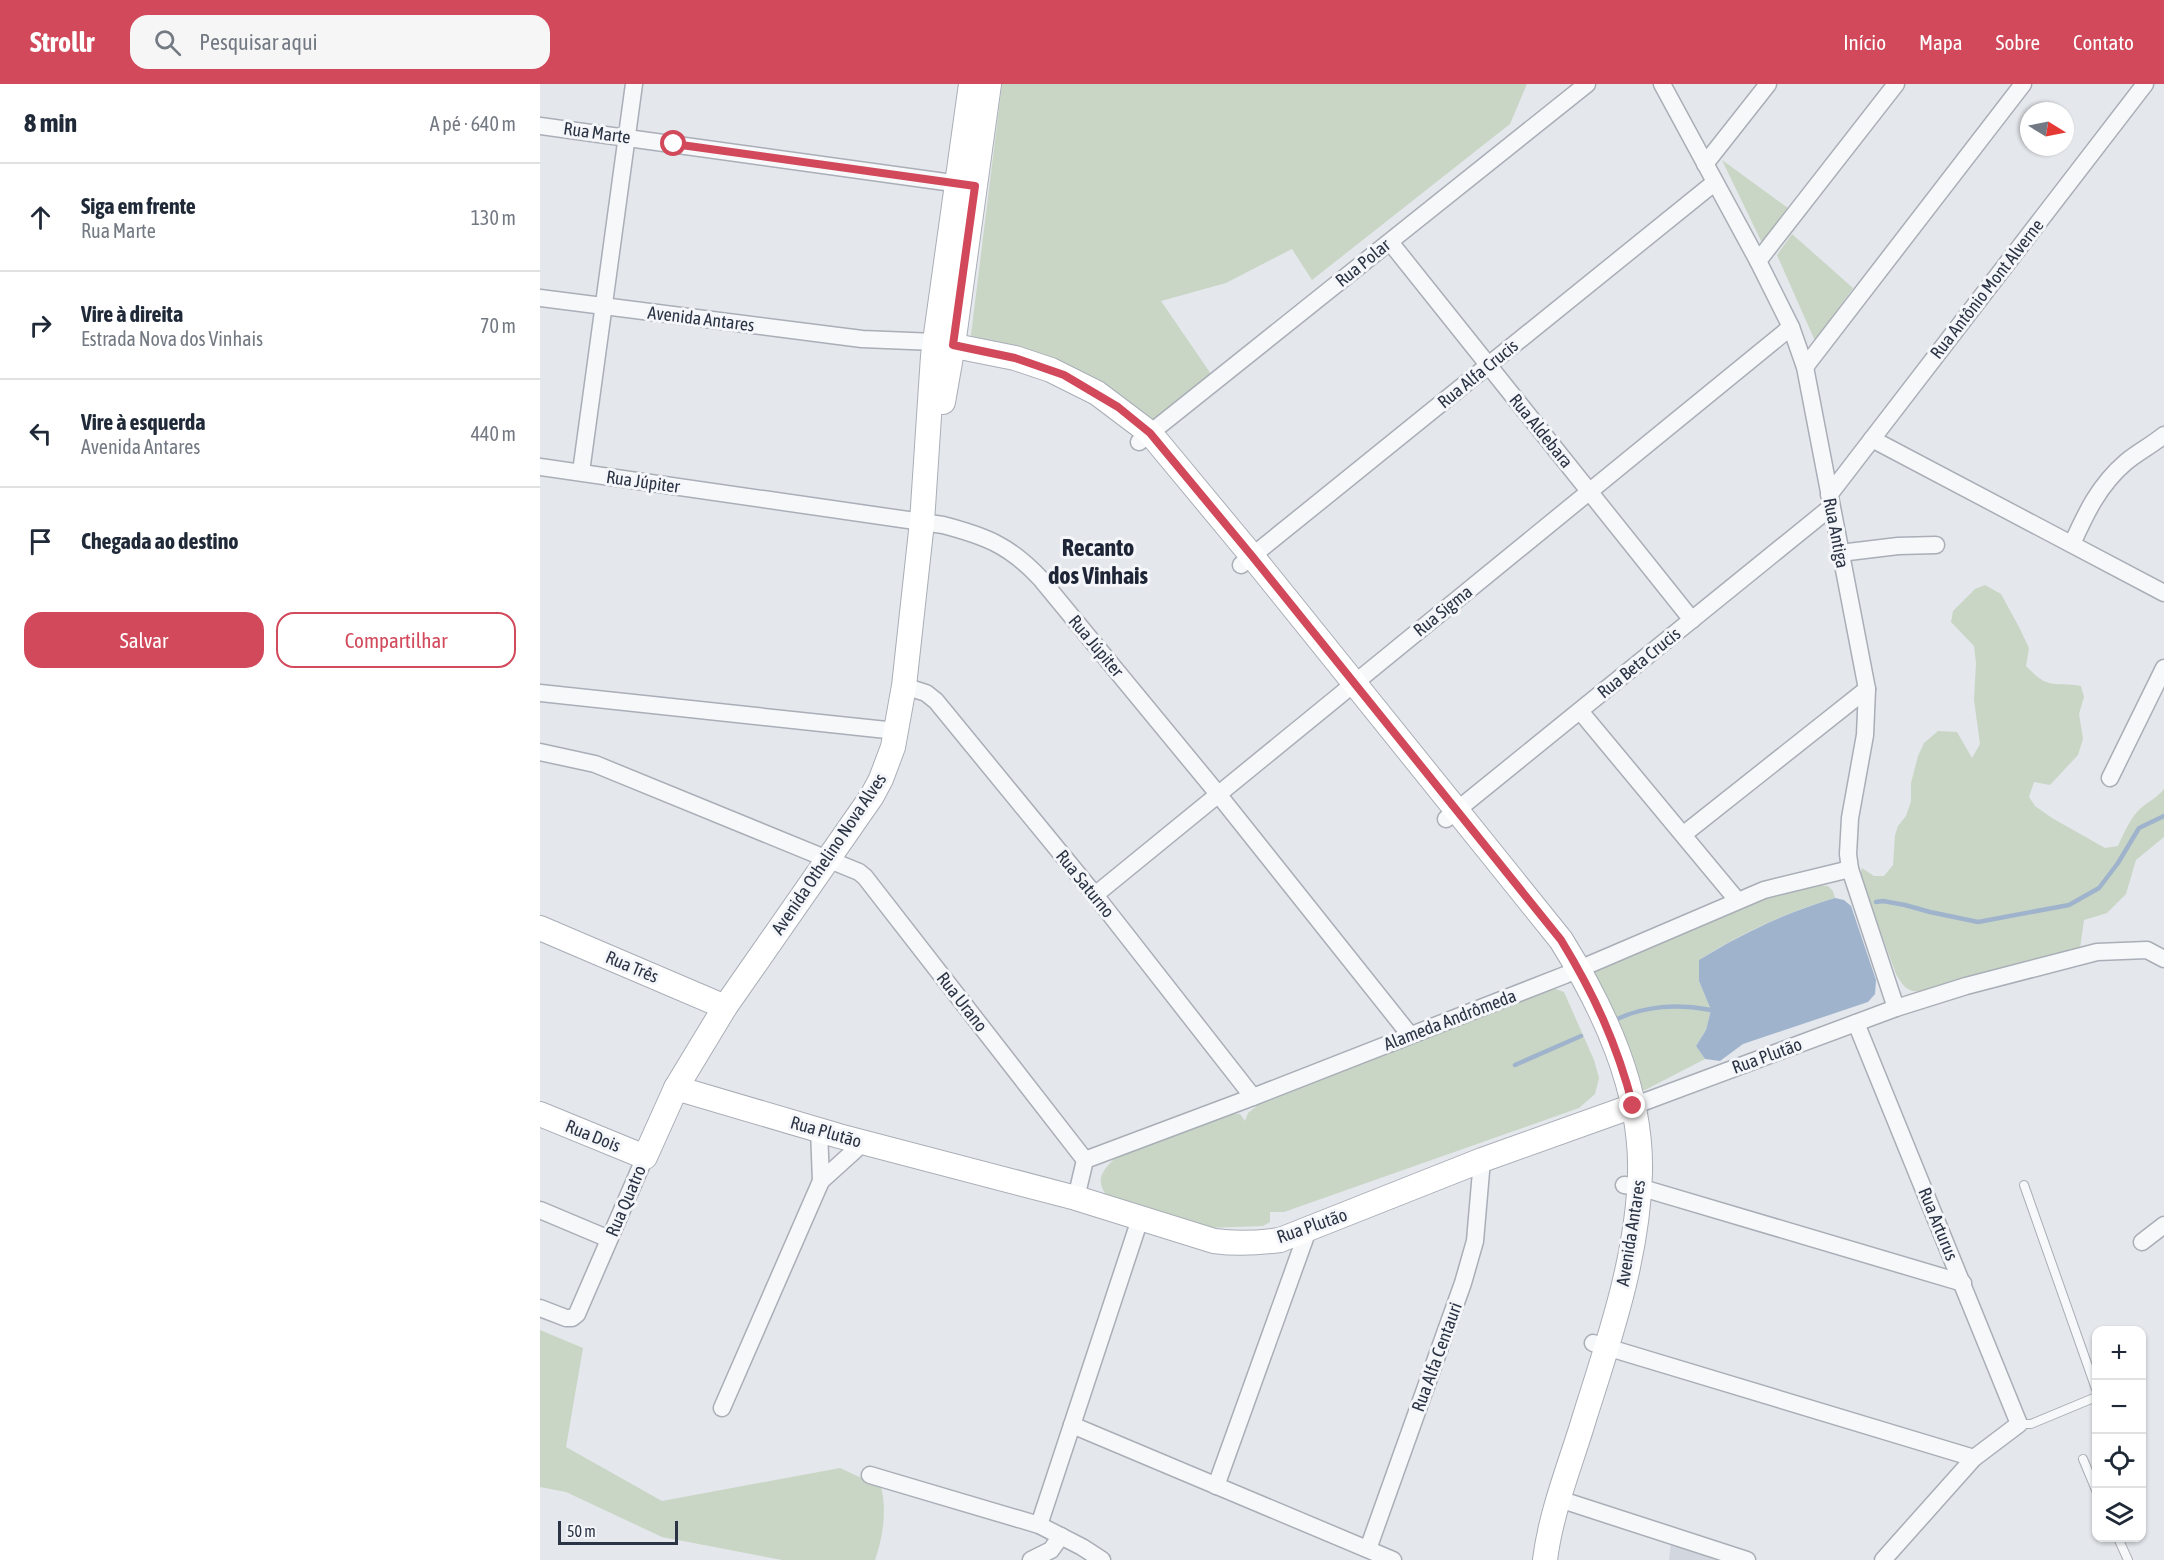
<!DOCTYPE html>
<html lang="pt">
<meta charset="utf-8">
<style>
body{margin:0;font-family:"Asap Condensed",sans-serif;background:#f6f6f7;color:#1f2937}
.controls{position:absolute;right:18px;bottom:18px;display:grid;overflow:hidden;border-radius:12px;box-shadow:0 2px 4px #0004}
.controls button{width:54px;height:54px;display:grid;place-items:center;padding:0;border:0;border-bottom:2px solid #e0e1e3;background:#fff;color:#1f2937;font:30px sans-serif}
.compass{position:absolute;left:1480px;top:18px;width:54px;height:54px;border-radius:50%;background:#fff;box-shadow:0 2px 4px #0004;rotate:100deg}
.scale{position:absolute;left:18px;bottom:15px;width:120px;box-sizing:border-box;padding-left:6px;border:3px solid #2b3445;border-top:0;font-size:16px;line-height:21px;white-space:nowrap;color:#2b3445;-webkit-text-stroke:4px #f4f6f9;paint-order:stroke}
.stop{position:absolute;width:18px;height:18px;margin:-14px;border:4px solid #d1495b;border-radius:50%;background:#fff}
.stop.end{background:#d1495b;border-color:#fff;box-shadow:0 2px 6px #0008}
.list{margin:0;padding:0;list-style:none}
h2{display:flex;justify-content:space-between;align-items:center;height:78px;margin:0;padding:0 24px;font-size:26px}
h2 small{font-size:20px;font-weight:400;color:#747a83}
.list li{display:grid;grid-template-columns:39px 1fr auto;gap:18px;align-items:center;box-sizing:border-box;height:108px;padding:0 24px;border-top:2px solid #e0e1e3}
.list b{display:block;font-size:22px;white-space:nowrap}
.list p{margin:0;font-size:20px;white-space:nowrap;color:#747a83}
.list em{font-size:20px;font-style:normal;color:#747a83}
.actions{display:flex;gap:12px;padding:18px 24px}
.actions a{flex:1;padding:14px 0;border:2px solid #d1495b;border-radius:18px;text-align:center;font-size:21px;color:#d1495b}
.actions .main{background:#d1495b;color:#fff}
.icon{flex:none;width:33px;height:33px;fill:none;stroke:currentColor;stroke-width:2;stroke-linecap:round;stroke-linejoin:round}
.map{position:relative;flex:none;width:1624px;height:1476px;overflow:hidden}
header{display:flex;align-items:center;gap:36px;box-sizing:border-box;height:84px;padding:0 30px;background:#d1495b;color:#fff}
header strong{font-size:28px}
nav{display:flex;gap:33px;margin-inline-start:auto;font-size:21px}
.search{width:420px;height:54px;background:#f6f6f7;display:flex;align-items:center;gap:15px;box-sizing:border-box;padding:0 21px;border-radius:18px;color:#747a83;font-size:22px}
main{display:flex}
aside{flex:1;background:#fff}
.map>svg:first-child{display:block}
</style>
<header>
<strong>Strollr</strong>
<div class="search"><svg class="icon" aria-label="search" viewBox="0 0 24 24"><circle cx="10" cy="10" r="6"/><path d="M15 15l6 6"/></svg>Pesquisar aqui</div>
<nav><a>Início</a><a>Mapa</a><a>Sobre</a><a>Contato</a></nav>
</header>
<main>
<aside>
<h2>8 min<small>A pé · 640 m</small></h2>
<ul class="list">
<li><svg class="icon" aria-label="ahead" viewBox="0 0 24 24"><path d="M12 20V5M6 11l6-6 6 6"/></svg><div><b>Siga em frente</b><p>Rua Marte</p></div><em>130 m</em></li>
<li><svg class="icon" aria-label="right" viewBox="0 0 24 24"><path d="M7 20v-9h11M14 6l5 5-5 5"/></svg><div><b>Vire à direita</b><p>Estrada Nova dos Vinhais</p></div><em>70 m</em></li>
<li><svg class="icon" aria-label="left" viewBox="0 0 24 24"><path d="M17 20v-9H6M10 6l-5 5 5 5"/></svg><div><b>Vire à esquerda</b><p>Avenida Antares</p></div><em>440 m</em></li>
<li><svg class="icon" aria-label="arrive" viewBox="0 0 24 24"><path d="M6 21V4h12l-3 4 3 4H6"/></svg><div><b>Chegada ao destino</b></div></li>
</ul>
<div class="actions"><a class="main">Salvar</a><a>Compartilhar</a></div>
</aside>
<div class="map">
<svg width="1624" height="1476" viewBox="0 0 1624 1476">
<rect width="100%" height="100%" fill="#e4e7ec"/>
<!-- built -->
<polygon fill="#d2d6de" points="1131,1458 1183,1476 1129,1476"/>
<!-- green -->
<g fill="#c9d6c5">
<polygon points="462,0 987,0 970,40 772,196 752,165 686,199 621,217 671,290 611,340 433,257 431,251"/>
<polygon points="1182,76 1248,124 1222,159"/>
<polygon points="1252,150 1313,204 1275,257 1237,171"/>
<path d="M1445,501L1461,510L1479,543L1489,564L1486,582C1510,607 1512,597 1541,602L1544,613L1539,630L1543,655L1538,671L1510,701L1494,698L1489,713L1495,722L1512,734L1565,764L1578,762C1584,749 1590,734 1601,724C1609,717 1618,713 1624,705V753L1596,776L1586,810L1567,829L1544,836L1540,864L1385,907C1368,909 1364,904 1356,890L1320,792L1322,784L1334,792H1344L1353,781L1355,751L1358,742L1366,732L1371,717V699L1378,672L1384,659L1398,647L1417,648L1432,674L1440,660L1434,616L1436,579L1434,562L1411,538L1413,527L1435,505Z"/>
<path d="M1278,801L1288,802L1293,807L1295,814C1247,828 1201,849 1159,876V897L1171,926L1166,946L1156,962L1165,975L1105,1006H1098L1053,891L1058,882L1200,822Z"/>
<path d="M1013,904L1024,908L1054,976L1059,994L1055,1010L1039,1024L744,1128H730V1138L723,1142L667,1144L569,1115C555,1097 560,1089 575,1074L691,1030H700L705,1037L708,1029L718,1021Z"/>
<path d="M0,1246L43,1264L26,1363L122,1417L300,1384L341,1403C347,1425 343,1454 335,1476H242L122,1453L26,1408L0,1403Z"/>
</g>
<!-- water -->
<path fill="#9fb4cc" d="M1295,814L1304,816L1311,822L1336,896L1335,910L1328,918L1203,960L1180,977L1165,975L1156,962L1166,946L1171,926L1159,897V876C1201,850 1247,828 1295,814Z"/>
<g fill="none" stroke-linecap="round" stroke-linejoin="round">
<!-- stream -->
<g stroke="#9fb4cc" stroke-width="4.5">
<polyline points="1336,818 1343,817 1365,821 1390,828 1438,838 1529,821 1559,804 1578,779 1599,744 1624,732"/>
<path d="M1075,936C1106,921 1137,920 1171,926"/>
<polyline points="975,981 1041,952"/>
</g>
<defs>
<g id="lane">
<polyline points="1484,1101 1556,1305"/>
<polyline points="1479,1340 1491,1340 1556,1313"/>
<polyline points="1543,1375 1556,1406"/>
<polyline points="1578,1454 1588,1476"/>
</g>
<g id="street">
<polyline points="1122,0 1218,177 1251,243 1265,283 1327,605 1325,651 1310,734 1308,770 1310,785 1356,924"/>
<polyline points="0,42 427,101"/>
<polyline points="1165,80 1228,0"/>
<polyline points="850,158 1152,536"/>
<polyline points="1218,177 1356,0"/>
<polyline points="0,214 322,255 395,258"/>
<polyline points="1265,283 1483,0"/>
<polyline points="1332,355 1624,509"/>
<polyline points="599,358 1047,0"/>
<path d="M0,383L403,441C445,452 469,461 500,494L678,710L870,951"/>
<polyline points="41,388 94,0"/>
<polyline points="1289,411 1605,0"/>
<path d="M1532,460C1546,429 1559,401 1586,378C1598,368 1612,361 1624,351"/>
<polyline points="1300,469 1358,462 1396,461"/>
<polyline points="701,481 1174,99"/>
<polyline points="364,602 386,609 396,617 555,811 713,1013"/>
<polyline points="0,609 356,647"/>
<polyline points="1040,627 1197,816"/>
<polyline points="0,668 55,680 319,788 325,793 545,1076"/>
<polyline points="1570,694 1624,584"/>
<polyline points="906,735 1291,423"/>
<polyline points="1144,750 1327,605"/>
<polyline points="555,811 1251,243"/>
<polyline points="1316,939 1479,1340 1434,1374 1343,1476"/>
<polyline points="1093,1022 1356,924 1426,902 1557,868 1607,866 1624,875"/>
<polyline points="281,1097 323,1059"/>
<polyline points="1084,1101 1099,1103 1423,1199"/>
<polyline points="536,1114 545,1076 713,1013 1025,891 1224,806 1310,785"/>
<polyline points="0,1126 69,1155"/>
<polyline points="1602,1158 1624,1141"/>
<polyline points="0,1224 26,1234 32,1234 37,1230 105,1073"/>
<polyline points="1053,1259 1434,1374"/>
<polyline points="182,1324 281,1097 279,1046"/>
<polyline points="532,1341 853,1476"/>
<polyline points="330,1391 499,1441 542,1463 562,1476"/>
<polyline points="676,1402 768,1146"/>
<polyline points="1019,1415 1207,1476"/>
<polyline points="499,1441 600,1135"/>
<polyline points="828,1465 923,1199 935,1157 942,1076"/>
<polyline points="491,1476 511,1466 521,1452"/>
</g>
<g id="secondary">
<path d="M395,258L475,274L511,286L557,309L610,349L712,472L1021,856C1064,925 1102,1006 1100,1089C1098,1172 1070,1253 1045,1332C1031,1379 1011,1427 1005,1476"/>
<polyline points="403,318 413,261 449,0"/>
<polyline points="0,844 185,923"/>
<path d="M136,1004L299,1052L536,1114L674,1157C696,1160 718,1159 740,1156L942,1076L1093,1022"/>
<polyline points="0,1030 105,1073 136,1004 185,923 332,712 341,695 353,663 364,602 382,438 393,272 431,0"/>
</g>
</defs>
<!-- lane casing -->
<use href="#lane" stroke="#a9aeb7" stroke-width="10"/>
<!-- street casing -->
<use href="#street" stroke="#a9aeb7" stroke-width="19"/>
<!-- secondary casing -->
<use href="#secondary" stroke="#a9aeb7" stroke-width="26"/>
<!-- lane -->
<use href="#lane" stroke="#f7f8fa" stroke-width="8"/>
<!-- street -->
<use href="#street" stroke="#f7f8fa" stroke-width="16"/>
<!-- secondary -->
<use href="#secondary" stroke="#fff" stroke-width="24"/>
</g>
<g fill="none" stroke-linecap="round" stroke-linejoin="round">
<!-- route -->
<path stroke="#d1495b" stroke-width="8" d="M134,60L435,102L413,261L475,274L524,291L578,323L610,349L712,472L1021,856C1054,910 1077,960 1093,1022"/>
</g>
<g text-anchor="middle" stroke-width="6" stroke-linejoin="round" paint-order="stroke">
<!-- street labels -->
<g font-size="18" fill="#2b3445" stroke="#f4f6f9">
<text transform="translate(57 49) rotate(8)" y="6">Rua Marte</text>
<text transform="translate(823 179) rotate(-39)" y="6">Rua Polar</text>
<text transform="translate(1447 205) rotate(-52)" y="6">Rua Antônio Mont Alverne</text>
<text transform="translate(161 235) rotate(7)" y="6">Avenida Antares</text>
<text transform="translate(938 290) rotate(-39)" y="6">Rua Alfa Crucis</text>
<text transform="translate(1001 347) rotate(51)" y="6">Rua Aldebara</text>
<text transform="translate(103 398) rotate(8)" y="6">Rua Júpiter</text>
<text transform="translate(1296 449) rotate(79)" y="6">Rua Antiga</text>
<text transform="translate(903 527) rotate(-39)" y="6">Rua Sigma</text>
<text transform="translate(556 562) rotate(50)" y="6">Rua Júpiter</text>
<text transform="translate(1099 579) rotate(-39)" y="6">Rua Beta Crucis</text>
<text transform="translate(289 770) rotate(-56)" y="6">Avenida Othelino Nova Alves</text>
<text transform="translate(545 800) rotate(51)" y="6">Rua Saturno</text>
<text transform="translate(92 883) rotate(23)" y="6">Rua Três</text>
<text transform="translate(422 918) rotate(52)" y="6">Rua Urano</text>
<text transform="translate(910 936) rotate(-21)" y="6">Alameda Andrômeda</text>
<text transform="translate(1227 972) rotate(-20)" y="6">Rua Plutão</text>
<text transform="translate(286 1048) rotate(16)" y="6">Rua Plutão</text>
<text transform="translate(53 1052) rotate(22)" y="6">Rua Dois</text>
<text transform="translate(86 1117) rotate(-67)" y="6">Rua Quatro</text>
<text transform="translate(1398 1140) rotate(68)" y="6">Rua Arturus</text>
<text transform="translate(772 1142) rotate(-19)" y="6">Rua Plutão</text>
<text transform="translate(1091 1149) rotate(-81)" y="6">Avenida Antares</text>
<text transform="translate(897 1273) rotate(-70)" y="6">Rua Alfa Centauri</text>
</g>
<!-- district labels -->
<g font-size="24" font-weight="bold" fill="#1d2536" stroke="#f4f6f9">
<text x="558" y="472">Recanto<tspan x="558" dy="28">dos Vinhais</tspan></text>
</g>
</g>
</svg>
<div class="controls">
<button>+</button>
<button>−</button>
<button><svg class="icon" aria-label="locate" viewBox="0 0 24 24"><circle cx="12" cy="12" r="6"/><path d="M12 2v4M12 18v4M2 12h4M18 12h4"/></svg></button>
<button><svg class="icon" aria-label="layers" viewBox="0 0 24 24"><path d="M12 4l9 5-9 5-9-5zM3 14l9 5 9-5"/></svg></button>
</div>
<svg class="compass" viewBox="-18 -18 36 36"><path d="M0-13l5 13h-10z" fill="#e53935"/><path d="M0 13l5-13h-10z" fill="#747a83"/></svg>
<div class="scale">50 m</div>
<div class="stop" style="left:134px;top:60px"></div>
<div class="stop end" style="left:1093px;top:1022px"></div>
</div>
</main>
